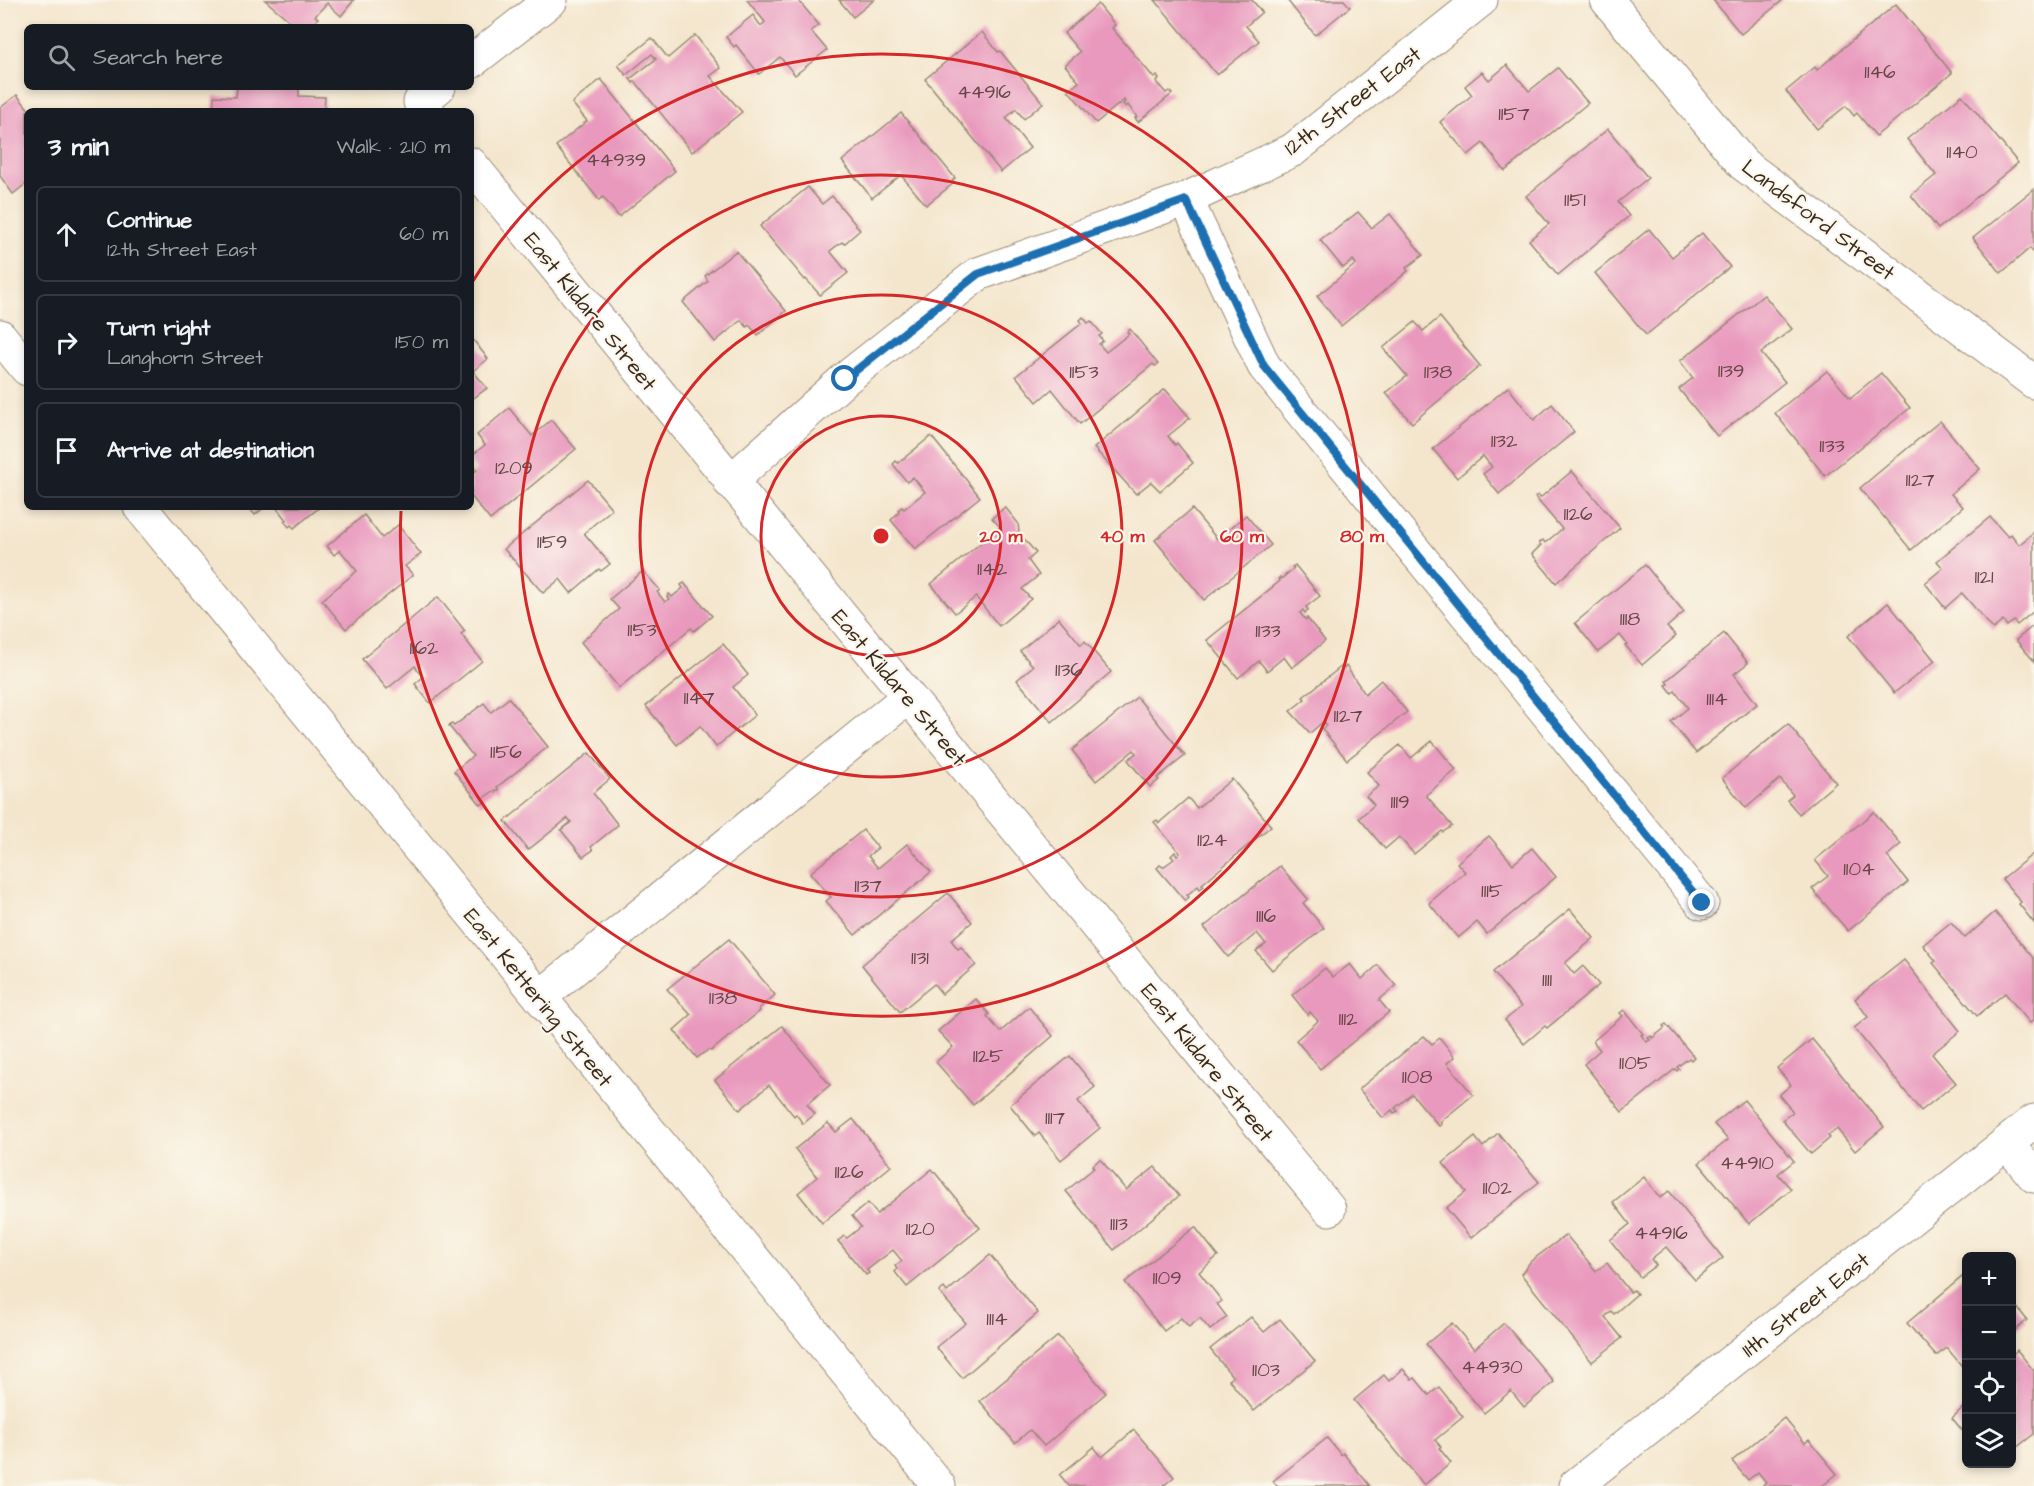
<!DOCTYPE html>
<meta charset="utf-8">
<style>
body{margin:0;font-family:"Architects Daughter",sans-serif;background:#242831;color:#f1f3f6}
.controls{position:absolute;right:18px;bottom:18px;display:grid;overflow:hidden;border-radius:9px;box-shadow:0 3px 9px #0003}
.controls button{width:54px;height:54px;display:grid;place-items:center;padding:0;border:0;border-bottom:2px solid #363941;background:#171b24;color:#f1f3f6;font:30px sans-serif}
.stop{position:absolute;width:18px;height:18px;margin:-14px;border:4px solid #1f6fb2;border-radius:50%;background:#fff}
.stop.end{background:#1f6fb2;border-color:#fff;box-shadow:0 2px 6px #0008}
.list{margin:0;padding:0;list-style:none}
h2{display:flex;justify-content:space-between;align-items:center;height:78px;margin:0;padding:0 24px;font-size:26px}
h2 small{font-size:20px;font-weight:400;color:#9ea1a6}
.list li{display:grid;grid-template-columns:39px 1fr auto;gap:18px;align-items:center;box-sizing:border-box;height:96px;margin:0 12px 12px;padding:0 12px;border:2px solid #363941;border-radius:9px}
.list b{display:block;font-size:22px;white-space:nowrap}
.list p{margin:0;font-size:20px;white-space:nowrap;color:#9ea1a6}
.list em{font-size:20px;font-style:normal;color:#9ea1a6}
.icon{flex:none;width:33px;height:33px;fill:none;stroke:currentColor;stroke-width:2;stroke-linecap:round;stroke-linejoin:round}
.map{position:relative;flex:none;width:2034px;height:1486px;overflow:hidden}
.search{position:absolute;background:#171b24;box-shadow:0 3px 9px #0003;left:24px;top:24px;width:450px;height:66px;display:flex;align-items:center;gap:15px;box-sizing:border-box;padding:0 21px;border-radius:9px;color:#9ea1a6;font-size:22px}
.panel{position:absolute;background:#171b24;box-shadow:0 3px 9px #0003;left:24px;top:108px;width:450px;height:402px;border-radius:9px}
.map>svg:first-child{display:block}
</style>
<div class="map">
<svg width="2034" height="1486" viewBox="0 0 2034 1486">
<rect width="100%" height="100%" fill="#fbf7ec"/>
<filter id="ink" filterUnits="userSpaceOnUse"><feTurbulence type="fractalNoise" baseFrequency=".0167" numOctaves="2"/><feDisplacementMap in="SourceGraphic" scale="12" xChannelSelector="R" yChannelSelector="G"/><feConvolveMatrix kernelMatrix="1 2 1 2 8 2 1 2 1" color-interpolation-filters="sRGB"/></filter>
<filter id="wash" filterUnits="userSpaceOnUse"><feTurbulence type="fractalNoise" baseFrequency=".008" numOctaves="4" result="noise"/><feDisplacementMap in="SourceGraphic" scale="24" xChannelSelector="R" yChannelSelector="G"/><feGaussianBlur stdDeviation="1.35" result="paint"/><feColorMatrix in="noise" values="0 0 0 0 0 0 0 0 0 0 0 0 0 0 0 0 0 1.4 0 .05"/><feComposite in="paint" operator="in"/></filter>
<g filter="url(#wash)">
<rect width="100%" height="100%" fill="#f4e6cd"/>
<g id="blocks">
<!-- building -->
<g fill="#e999bd">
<polygon points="265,0 354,0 341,16 327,3 315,16 318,18 310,27 297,27"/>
<polygon points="747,0 798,0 819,25 811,31 827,50 795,75 780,57 759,74 736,45 734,47 726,37 753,15 761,26 765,22"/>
<polygon points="839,0 874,0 853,17"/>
<polygon points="1155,0 1252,0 1262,12 1246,26 1259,41 1217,75"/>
<polygon points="1287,0 1344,0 1350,7 1315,35"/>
<polygon points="1713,0 1783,0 1741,34"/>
<polygon points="1098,4 1115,25 1112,28 1154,78 1157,76 1159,79 1156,82 1166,93 1169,91 1172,94 1138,122 1135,118 1137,117 1128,105 1126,107 1123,104 1125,102 1124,100 1096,123 1068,90 1079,82 1065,65 1080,52 1064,33"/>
<polygon points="1896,4 1952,73 1876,136 1857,113 1854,116 1846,106 1817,129 1786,91 1815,67 1817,70"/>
<polygon points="982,32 998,52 1000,51 1043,103 1024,119 1016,109 1006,118 1030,148 1001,172 925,79"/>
<polygon points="695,35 721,68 710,76 742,112 692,152 635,81 633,83 630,79 656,59 652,54 626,75 618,65 652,38 668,58"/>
<polygon points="1507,65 1529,91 1558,68 1588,103 1505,171 1483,143 1468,155 1440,122 1472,95 1465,86 1482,72 1489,80"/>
<polygon points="601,79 675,171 619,217 603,197 599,200 556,146 587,121 572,103"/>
<polygon points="237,87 299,87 299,96 325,97 324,111 213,111 214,96 236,97"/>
<polygon points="17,95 30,111 27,111 27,183 13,194 0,176 0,108"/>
<polygon points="1962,95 2018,163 1938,229 1911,195 1936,175 1907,139"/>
<polygon points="901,113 955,178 952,181 954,183 926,205 901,175 872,198 842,161"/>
<polygon points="1608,129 1648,178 1618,202 1629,216 1558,275 1529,240 1549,224 1526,196"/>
<polygon points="808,187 822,204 832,196 860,230 844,244 842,242 830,251 848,273 820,295 806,279 805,280 760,226"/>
<polygon points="2034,189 2034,253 2030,248 2001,273 1973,238"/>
<polygon points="1358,212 1372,228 1390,214 1423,255 1406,268 1408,271 1341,326 1317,296 1356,264 1353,260 1343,268 1320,240 1329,233 1330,234"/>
<polygon points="1649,229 1672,257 1702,233 1730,267 1646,335 1595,273"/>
<polygon points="736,251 786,311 758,335 749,325 747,327 741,320 715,342 683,302 708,281 705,276"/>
<polygon points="1764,295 1792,329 1761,353 1785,382 1717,436 1679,389 1693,378 1680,361"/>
<polygon points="1083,317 1088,323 1091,321 1102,334 1099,336 1103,341 1099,344 1106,352 1129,334 1127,332 1130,329 1158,364 1155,366 1153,364 1080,424 1052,389 1037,402 1016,376 1082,323 1080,320"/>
<polygon points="1440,317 1480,366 1412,423 1386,393 1407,376 1383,348 1415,322 1423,331"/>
<polygon points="471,337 488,359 473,371 487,388 471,400"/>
<polygon points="1827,371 1850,398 1881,373 1910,408 1825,476 1775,413"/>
<polygon points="1508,387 1534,420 1552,404 1574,432 1499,494 1483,474 1492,467 1483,456 1457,478 1433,449"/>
<polygon points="1165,389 1190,418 1168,436 1175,445 1177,443 1193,463 1160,491 1151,482 1136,494 1094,448"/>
<polygon points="509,408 532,436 551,420 576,449 490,520 471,496 471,475 477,470 471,463 471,456 485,445 477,435"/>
<polygon points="1940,421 1980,469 1951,494 1963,507 1911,550 1860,488"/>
<polygon points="931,436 980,497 915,549 891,520 899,512 898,510 902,507 904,509 925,492 913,477 907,482 893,464 896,461 898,463"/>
<polygon points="1572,471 1620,528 1556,583 1532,554 1541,545 1539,543 1543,540 1545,543 1562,529 1535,497 1538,495 1540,498"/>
<polygon points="588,480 612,509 584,533 610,564 601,571 599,569 571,593 560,579 543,593 504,549"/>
<polygon points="248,507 264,507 255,515"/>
<polygon points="276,507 320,507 294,528 291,525 289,527 284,521 286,520"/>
<polygon points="1005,507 1018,523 1019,533 1036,553 1028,560 1039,575 1022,589 1031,599 999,626 976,597 955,613 931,584 1000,527 992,518"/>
<polygon points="1192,509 1217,539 1246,515 1271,545 1204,600 1155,540"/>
<polygon points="364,515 382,538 398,525 421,554 405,566 413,575 346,629 322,600 357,571 340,550 334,555 327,546"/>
<polygon points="1990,517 2008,537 2011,534 2019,545 2034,532 2034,611 2017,625 2014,621 2007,626 2003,621 1993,629 1962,593 1945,608 1925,583 1943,568 1937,561"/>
<polygon points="1295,565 1320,596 1306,607 1308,610 1305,613 1303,610 1300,613 1306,620 1307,618 1325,641 1292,668 1284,657 1267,671 1259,661 1238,678 1207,640 1280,581 1278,579 1280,577 1281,579 1294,568 1292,567"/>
<polygon points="1645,565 1684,612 1667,627 1676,636 1642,665 1625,645 1627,644 1620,635 1598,652 1575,623"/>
<polygon points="643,571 660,590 657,592 665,602 669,599 667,597 669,594 672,597 683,588 681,585 684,583 712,616 694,631 691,628 619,688 581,642 619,609 610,599"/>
<polygon points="438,597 465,631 461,634 482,661 430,703 415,684 423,677 415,666 387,689 362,659"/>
<polygon points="1888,603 1935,661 1894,693 1848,636"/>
<polygon points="1059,618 1081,645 1085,641 1111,672 1052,722 1017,680 1033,666 1020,651"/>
<polygon points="2034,625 2034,661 2016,640"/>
<polygon points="1724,633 1748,663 1734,674 1757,704 1696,753 1671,722 1688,708 1675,691 1672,693 1666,685 1668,684 1666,681"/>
<polygon points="723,644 748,675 733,687 755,715 716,747 700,726 677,745 646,706"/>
<polygon points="1342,666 1344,669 1346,666 1365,694 1381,680 1407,712 1347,760 1322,729 1326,725 1324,721 1310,733 1290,711 1305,699 1303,697"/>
<polygon points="1137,697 1185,756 1157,778 1159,780 1150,787 1128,760 1136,753 1134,750 1096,781 1072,750"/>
<polygon points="509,698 548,747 497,787 499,790 496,792 495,790 482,799 485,802 481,805 454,771 473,756 449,726 452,724 454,726 484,703 491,712"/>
<polygon points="1788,724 1836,783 1799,814 1787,800 1793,795 1780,779 1746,808 1722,778"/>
<polygon points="1432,741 1456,770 1426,795 1452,826 1443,832 1442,831 1414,854 1399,837 1385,849 1359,818 1374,805 1366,796 1379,786 1367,772 1400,745 1411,758"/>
<polygon points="589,753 610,779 593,793 618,825 591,847 593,850 583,857 561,830 571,822 568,818 528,850 505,821"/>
<polygon points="1232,779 1271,826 1202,884 1204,886 1200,889 1198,886 1187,895 1189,897 1185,901 1157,868 1160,865 1163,867 1174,859 1171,856 1175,852 1177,855 1180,853 1154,822 1157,820 1159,823 1188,798 1197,808"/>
<polygon points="1874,812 1901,844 1887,856 1908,882 1848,931 1812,889 1828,876 1815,860"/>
<polygon points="863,830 878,848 868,856 878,868 907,844 931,872 855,935 826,901 831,897 810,873"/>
<polygon points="1489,836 1513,864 1532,848 1556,877 1487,934 1477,922 1458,938 1429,903 1465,872 1457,863"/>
<polygon points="2034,853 2034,923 2019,904 2021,902 2002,879"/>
<polygon points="1280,866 1308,899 1303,903 1324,928 1272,970 1256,951 1266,944 1257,933 1228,957 1204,927"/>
<polygon points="948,893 972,922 951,940 958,949 961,947 976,965 942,994 934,984 900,1012 862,965"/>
<polygon points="1570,909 1594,938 1565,963 1574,974 1583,966 1599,985 1547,1028 1545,1026 1524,1044 1505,1020 1521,1007 1493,972"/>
<polygon points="1995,912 2034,959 2034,1020 2030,1023 2005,993 1977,1016 1933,963 1936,961 1923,945 1951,922 1965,938"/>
<polygon points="729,939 775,995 759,1009 760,1011 711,1051 708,1050 697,1058 674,1030 691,1015 667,989"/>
<polygon points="1904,960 1960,1031 1932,1054 1956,1083 1921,1111 1854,1028 1868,1017 1855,999"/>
<polygon points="1350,964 1362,979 1378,965 1396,986 1379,1000 1389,1012 1320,1069 1296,1040 1318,1021 1310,1012 1308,1015 1292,995 1325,968 1333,977"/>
<polygon points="976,999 989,1014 987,1016 1000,1032 1029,1007 1053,1036 973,1105 936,1062 953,1047 938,1031"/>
<polygon points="1624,1010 1643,1034 1641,1035 1647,1042 1650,1040 1648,1038 1651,1036 1652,1038 1665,1028 1663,1026 1666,1024 1694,1057 1691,1060 1689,1058 1677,1067 1679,1069 1677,1071 1675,1069 1622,1112 1584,1064 1600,1050 1593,1041 1623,1016 1620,1013"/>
<polygon points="782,1026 830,1085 807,1104 815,1114 803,1124 796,1114 794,1116 769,1085 740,1110 715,1080"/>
<polygon points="1424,1036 1432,1044 1440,1038 1455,1057 1447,1063 1473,1095 1440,1122 1442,1124 1439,1126 1412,1094 1395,1108 1398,1111 1394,1113 1392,1110 1383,1118 1359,1089"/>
<polygon points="1812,1039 1884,1127 1855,1151 1837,1129 1828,1136 1830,1138 1811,1154 1782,1120 1793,1112 1779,1095 1791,1085 1777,1068"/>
<polygon points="1070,1056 1095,1087 1078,1101 1100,1128 1061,1160 1039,1133 1035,1136 1010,1105"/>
<polygon points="1744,1100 1794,1161 1778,1174 1791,1189 1749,1224 1699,1163 1728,1140 1714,1124"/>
<polygon points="853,1119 891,1166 822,1223 798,1193 817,1177 795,1149 828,1123 836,1132"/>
<polygon points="1498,1133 1539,1182 1471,1238 1446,1208 1466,1192 1443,1163 1475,1137 1483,1147"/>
<polygon points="1100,1159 1126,1190 1155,1167 1179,1196 1114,1250 1066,1191 1094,1168 1092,1166"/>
<polygon points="932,1169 980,1228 907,1287 895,1272 897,1269 895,1266 902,1261 893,1250 867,1270 869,1273 866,1275 838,1241 844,1236 847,1238 861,1227 852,1216 868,1203 877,1214"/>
<polygon points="1644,1177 1660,1198 1669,1191 1723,1258 1695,1280 1666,1247 1651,1259 1656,1265 1640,1277 1610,1240 1630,1224 1613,1202"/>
<polygon points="1195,1227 1218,1256 1199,1272 1222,1301 1217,1304 1227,1317 1210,1330 1200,1318 1189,1327 1181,1318 1164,1331 1125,1282"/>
<polygon points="1566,1235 1596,1271 1607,1263 1630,1292 1634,1290 1637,1294 1614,1314 1611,1311 1605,1317 1622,1338 1592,1362 1521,1274 1531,1261"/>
<polygon points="990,1255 1038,1313 962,1378 936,1347 966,1323 939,1292 944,1288 947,1292"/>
<polygon points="1962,1277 1966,1279 1966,1371 1947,1348 1936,1356 1907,1323"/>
<polygon points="2012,1301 2027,1320 2012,1333"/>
<polygon points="1251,1317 1264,1332 1280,1319 1315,1361 1254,1411 1229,1380 1233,1377 1210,1349"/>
<polygon points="1452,1323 1474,1349 1504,1323 1554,1382 1524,1407 1511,1391 1484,1413 1426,1344"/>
<polygon points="1058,1336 1106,1393 1044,1446 1030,1430 1015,1443 980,1401"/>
<polygon points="2017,1350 2034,1371 2034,1434 2012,1451 2012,1355"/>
<polygon points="1403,1369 1412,1380 1415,1378 1429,1395 1439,1387 1463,1417 1435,1440 1441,1447 1439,1448 1451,1463 1424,1485 1354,1400 1384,1375 1389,1381"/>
<polygon points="1966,1405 1966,1435 1952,1418"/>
<polygon points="1784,1418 1805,1443 1809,1440 1837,1474 1822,1486 1762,1486 1766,1482 1758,1472 1748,1480 1732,1461"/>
<polygon points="1134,1430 1174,1477 1163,1486 1069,1486 1060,1475 1094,1447 1102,1457"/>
<polygon points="1327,1438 1341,1455 1343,1453 1370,1486 1277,1486 1273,1481"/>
</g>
</g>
</g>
<g filter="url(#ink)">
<use href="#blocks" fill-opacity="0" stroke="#988876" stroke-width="1.5"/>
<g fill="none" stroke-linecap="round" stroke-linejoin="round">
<defs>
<g id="minor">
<polyline points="1607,0 1743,164 2034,382"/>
<polyline points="471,62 551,0"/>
<polyline points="428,111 420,102 439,87"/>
<polyline points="471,164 1329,1209"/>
<polyline points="1186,199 1264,366 1702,903"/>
<polyline points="0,336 27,369"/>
<polyline points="730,482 845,379 978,274 1186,199 1293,150 1481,0"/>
<polyline points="140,507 939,1486"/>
<polyline points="540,997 908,697"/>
<polyline points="2007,1143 2034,1176"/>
<polyline points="1575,1486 2034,1121"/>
</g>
</defs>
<!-- minor casing -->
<use href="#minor" stroke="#988876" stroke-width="35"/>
<!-- minor -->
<use href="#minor" stroke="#fff" stroke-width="33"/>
</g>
</g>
<g fill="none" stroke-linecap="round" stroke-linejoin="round" filter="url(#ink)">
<!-- route -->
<polyline stroke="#1f6fb2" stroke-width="8" points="845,379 978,274 1186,200 1264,366 1702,903"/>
</g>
<!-- distance rings -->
<g fill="none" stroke="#d62828" stroke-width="3">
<circle cx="881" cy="536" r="120"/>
<circle cx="881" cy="536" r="241"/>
<circle cx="881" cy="536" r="361"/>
<path d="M473 281A481 481 0 1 1 401 511"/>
</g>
<g text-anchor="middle" stroke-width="4.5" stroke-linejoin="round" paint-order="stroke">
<!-- number labels -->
<g font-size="20" fill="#664646">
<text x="1880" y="78">1146</text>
<text x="984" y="98">44916</text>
<text x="1514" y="120">1157</text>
<text x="1962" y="158">1140</text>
<text x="616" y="166">44939</text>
<text x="1575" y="206">1151</text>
<text x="1731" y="377">1139</text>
<text x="1084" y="378">1153</text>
<text x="1438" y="378">1138</text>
<text x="1504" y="447">1132</text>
<text x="1832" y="452">1133</text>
<text x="514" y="474">1209</text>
<text x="1920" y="486">1127</text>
<text x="1578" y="520">1126</text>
<text x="552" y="548">1159</text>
<text x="992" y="575">1142</text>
<text x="1984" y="583">1121</text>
<text x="1630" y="625">1118</text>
<text x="642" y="636">1153</text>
<text x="1268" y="637">1133</text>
<text x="424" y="654">1162</text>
<text x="1069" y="676">1136</text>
<text x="699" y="704">1147</text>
<text x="1717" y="705">1114</text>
<text x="1348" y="722">1127</text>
<text x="506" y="758">1156</text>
<text x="1400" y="808">1119</text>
<text x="1212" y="846">1124</text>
<text x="1859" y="875">1104</text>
<text x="868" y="892">1137</text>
<text x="1492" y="897">1115</text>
<text x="1266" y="922">1116</text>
<text x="920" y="964">1131</text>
<text x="1547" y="986">1111</text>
<text x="723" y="1004">1138</text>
<text x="1348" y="1025">1112</text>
<text x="988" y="1062">1125</text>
<text x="1635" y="1069">1105</text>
<text x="1417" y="1083">1108</text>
<text x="1055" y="1124">1117</text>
<text x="1747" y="1169">44910</text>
<text x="849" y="1178">1126</text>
<text x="1497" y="1194">1102</text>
<text x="1119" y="1230">1113</text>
<text x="920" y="1235">1120</text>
<text x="1661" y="1239">44916</text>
<text x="1167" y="1284">1109</text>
<text x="997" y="1325">1114</text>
<text x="1492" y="1373">44930</text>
<text x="1266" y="1376">1103</text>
</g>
<!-- street labels -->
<g font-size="22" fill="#3b2a1e" stroke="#fbf7ec">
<text transform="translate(1352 100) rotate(-37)" y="8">12th Street East</text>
<text transform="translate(1819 219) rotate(37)" y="8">Landsford Street</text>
<text transform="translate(591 311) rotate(51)" y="8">East Kildare Street</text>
<text transform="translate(900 687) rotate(50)" y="8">East Kildare Street</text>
<text transform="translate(539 997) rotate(51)" y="8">East Kettering Street</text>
<text transform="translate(1208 1062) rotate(51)" y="8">East Kildare Street</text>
<text transform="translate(1805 1304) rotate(-38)" y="8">11th Street East</text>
</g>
</g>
<circle cx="881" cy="536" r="9" fill="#d62828" stroke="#fbf7ec" stroke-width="3"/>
<g font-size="18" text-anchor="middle" font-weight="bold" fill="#d62828" stroke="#fbf7ec" stroke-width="4.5" stroke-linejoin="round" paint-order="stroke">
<text x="1001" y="542">20 m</text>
<text x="1122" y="542">40 m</text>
<text x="1242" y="542">60 m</text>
<text x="1362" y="542">80 m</text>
</g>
</svg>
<div class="controls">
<button>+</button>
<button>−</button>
<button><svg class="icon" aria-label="locate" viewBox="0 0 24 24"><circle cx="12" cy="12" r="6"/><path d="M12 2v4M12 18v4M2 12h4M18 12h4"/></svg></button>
<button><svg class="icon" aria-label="layers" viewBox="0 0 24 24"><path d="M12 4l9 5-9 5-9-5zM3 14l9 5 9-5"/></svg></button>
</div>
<div class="stop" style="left:845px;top:379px"></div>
<div class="stop end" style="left:1702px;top:903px"></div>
<div class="search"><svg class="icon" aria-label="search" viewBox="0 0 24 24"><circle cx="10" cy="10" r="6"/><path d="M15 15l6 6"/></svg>Search here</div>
<section class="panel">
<h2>3 min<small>Walk · 210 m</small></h2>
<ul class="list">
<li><svg class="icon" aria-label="ahead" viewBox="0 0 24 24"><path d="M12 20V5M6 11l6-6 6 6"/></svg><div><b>Continue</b><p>12th Street East</p></div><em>60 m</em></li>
<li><svg class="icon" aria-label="right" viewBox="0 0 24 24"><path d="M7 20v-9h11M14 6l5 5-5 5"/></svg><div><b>Turn right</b><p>Langhorn Street</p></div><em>150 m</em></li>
<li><svg class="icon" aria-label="arrive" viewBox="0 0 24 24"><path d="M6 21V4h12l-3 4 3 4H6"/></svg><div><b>Arrive at destination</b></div></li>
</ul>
</section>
</div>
